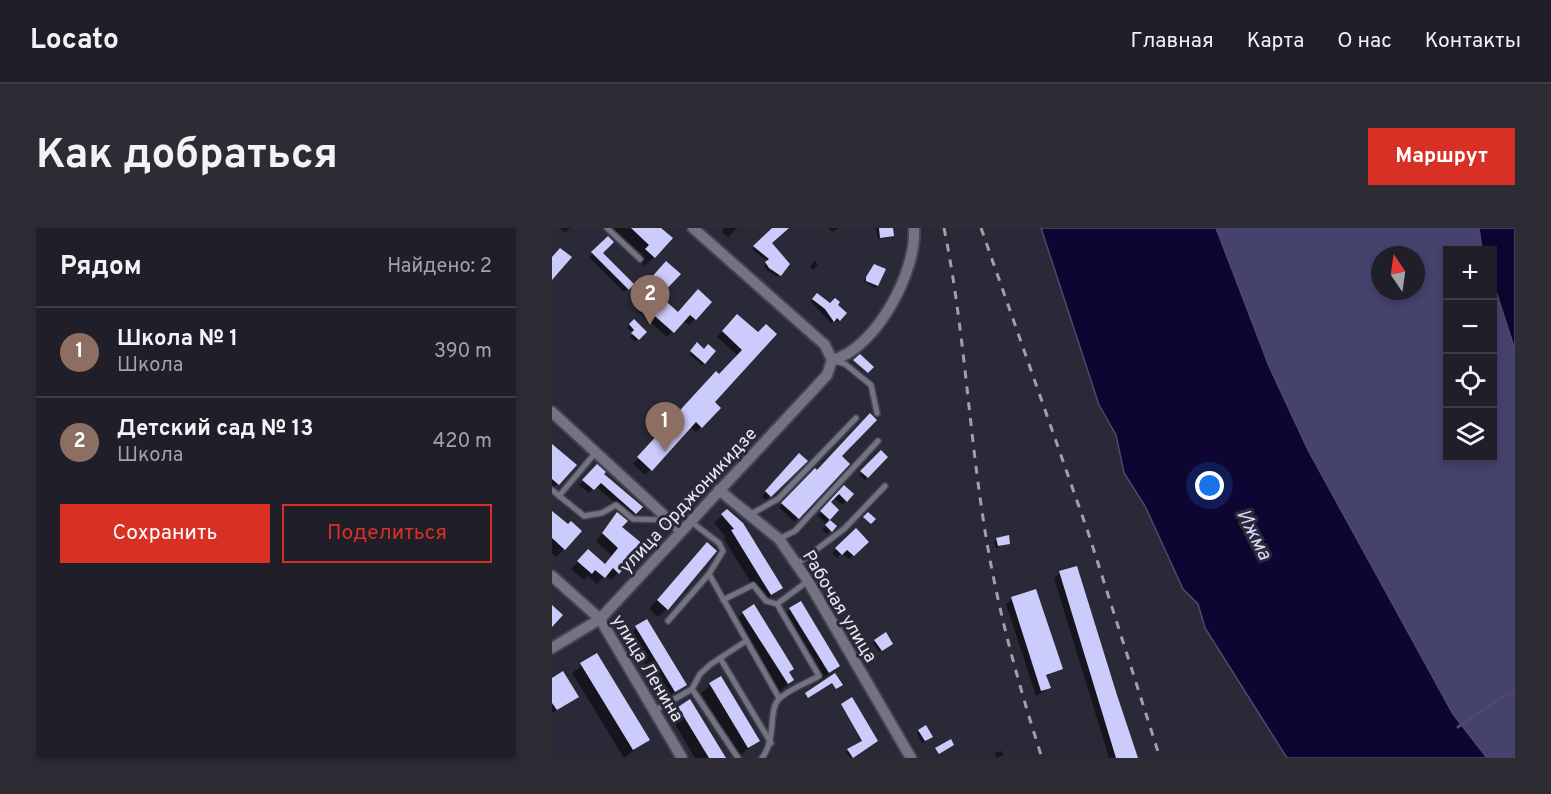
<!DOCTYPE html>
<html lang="ru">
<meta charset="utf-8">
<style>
body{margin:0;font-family:Overpass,sans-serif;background:#2d2c35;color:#f1f3f6}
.controls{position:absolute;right:18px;top:18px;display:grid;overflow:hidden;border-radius:0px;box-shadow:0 3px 9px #0003}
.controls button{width:54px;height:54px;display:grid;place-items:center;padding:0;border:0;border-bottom:2px solid #3d3d46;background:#201f29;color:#f1f3f6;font:30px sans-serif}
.compass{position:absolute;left:819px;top:18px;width:54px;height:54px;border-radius:50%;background:#201f29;box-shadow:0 3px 9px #0003;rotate:347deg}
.you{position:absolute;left:658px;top:258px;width:21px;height:21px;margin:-15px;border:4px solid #fff;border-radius:50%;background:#1a73e8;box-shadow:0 0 0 9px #1a73e833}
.badge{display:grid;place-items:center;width:39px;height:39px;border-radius:50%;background:#d93025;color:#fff;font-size:20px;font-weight:700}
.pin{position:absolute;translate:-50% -50px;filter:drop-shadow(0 2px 3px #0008)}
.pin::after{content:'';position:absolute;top:32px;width:21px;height:18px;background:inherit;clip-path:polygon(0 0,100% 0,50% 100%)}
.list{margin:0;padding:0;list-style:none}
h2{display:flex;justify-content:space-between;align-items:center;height:78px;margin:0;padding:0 24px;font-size:26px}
h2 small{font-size:20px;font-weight:400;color:#a2a2a8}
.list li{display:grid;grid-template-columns:39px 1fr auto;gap:18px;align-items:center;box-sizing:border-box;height:90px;padding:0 24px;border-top:2px solid #3d3d46}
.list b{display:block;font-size:22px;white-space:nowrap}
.list p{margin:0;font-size:20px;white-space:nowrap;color:#a2a2a8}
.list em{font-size:20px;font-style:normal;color:#a2a2a8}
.actions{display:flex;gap:12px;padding:18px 24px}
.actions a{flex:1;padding:14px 0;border:2px solid #d93025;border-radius:0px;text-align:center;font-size:21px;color:#d93025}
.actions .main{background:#d93025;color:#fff}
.icon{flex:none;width:33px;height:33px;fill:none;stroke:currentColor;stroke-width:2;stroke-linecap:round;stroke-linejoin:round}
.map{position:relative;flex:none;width:963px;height:530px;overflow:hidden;border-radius:0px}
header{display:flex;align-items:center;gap:36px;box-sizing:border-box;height:84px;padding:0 30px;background:#201f29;border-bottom:2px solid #3d3d46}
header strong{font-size:28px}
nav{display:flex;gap:33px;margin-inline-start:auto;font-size:21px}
.intro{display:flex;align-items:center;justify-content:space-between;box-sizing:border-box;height:144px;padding:0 36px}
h1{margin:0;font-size:42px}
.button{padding:15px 27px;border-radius:0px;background:#d93025;color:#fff;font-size:21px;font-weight:700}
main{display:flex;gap:36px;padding:0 36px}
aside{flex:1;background:#201f29;border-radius:0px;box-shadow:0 3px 9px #0003}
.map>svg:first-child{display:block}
</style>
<header>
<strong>Locato</strong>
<nav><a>Главная</a><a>Карта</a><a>О нас</a><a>Контакты</a></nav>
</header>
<div class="intro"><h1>Как добраться</h1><a class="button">Маршрут</a></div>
<main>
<aside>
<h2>Рядом<small>Найдено: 2</small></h2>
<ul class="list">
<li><span class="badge" style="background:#8d6e63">1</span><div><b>Школа № 1</b><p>Школа</p></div><em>390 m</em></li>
<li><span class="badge" style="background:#8d6e63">2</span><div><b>Детский сад № 13</b><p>Школа</p></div><em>420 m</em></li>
</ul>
<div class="actions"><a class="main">Сохранить</a><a>Поделиться</a></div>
</aside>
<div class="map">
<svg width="963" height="530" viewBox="0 0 963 530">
<rect width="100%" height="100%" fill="#2a2937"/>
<!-- green -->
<path fill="#45426e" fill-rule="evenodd" d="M664,0H927L930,22H896V230H940L941,54L963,122V530H935L901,486L756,222L717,138ZM828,27H864V63H828Z"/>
<!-- water -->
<g fill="#0f0532" stroke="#50496b" stroke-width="1.5">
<polygon points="489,0 664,0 717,138 756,222 901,486 935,530 735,530 653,400 646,376 631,361 593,278 572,245 564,207 547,177"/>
<polygon points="927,0 963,0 963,122 941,54 940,22 930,22"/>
</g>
<!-- shadow -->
<g fill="#0007">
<polygon points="8,0 18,0 13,5"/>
<polygon points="56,0 107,0 119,11 93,38 86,31 90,26 67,6 63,10"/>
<polygon points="171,0 185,0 176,9 171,5"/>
<polygon points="223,0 227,0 218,15 236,36 225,49 215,42 212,38 216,34 200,21"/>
<polygon points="277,0 287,0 280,4"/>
<polygon points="324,0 340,0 341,7 326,11"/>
<polygon points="56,10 49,25 80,56 72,64 37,29"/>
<polygon points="263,33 266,37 261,42 258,38"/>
<polygon points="109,41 106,68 126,86 158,74 137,97 131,92 115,109 83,80 99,62 93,58"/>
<polygon points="320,41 325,58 323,60 312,53"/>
<polygon points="265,67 293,86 285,94 282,92 279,95 259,74"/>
<polygon points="185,88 205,106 160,174 149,199 144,204 138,199 93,247 81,236 159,151 167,148 186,128 165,109"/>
<polygon points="82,93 93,104 83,114 78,109 81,105 75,100"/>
<polygon points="145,117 152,123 162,124 150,137 137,126"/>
<polygon points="0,221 22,237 0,262"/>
<polygon points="329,224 334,229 313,252 307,247"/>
<polygon points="247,228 254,233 214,272 210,268"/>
<polygon points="288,228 296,236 242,294 227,279 263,242 265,243"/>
<polygon points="45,238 50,246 89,279 78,289 44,258 37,265 27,257"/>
<polygon points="292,259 300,266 290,277 282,270"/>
<polygon points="277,275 285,282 273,295 266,288"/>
<polygon points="175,283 229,360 211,374 172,311 174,309 162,295"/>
<polygon points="0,284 12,321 4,329 0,326"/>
<polygon points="65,286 68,299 66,345 59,352 53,347 45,356 36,348 32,352 19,341 29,330 53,337 60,328 44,313"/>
<polygon points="278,294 283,298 275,306 270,302"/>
<polygon points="304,302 315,313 297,331 290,325 285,330 280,325"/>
<polygon points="445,311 457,315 444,320 442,313"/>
<polygon points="147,324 115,381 106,389 97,381"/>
<polygon points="524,340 585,530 557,530 502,350 508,345"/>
<polygon points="460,371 510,440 493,449 497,460 484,468 454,376"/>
<polygon points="238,381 286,438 268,453 230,390"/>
<polygon points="191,385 241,452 227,464 183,393"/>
<polygon points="84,400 133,456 114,471 76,408"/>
<polygon points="323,413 337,418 327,424 321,415"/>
<polygon points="44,427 96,512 72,530 20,445"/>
<polygon points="168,450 206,513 187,528 149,465"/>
<polygon points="0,452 25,469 0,485"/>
<polygon points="138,473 172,530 143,530 118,488"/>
<polygon points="290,477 323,514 299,530 294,524 310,515"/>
<polygon points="367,503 376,511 370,515 365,505"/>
<polygon points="450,523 452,527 444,530 443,525"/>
</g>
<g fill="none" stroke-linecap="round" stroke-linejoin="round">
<!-- stream -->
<polyline stroke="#50496b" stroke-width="3" points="906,499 953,467 963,465"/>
</g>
<!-- building -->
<g fill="#ccccfc">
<polygon points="79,0 109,0 121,10 103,30 93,21 97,17"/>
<polygon points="220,0 237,0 220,15 238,36 229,48 217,40 213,34 217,31 201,18"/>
<polygon points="327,0 341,0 342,8 328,10"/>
<polygon points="56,8 62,14 51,25 82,56 77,62 39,24"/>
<polygon points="8,20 20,29 0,52 0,29"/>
<polygon points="114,33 129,46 108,68 126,84 146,61 160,74 144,92 138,87 122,105 87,74 103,56 98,51"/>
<polygon points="322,36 334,41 326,58 314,53 314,49"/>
<polygon points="265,65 278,75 283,70 288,74 286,77 295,85 288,93 285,90 282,94 273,81 260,71"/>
<polygon points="185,86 206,104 214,96 225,106 163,174 169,180 150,200 144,194 100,243 85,229 164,143 167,146 190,122 170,103"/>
<polygon points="82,91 95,104 87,112 79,105 82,102 77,96"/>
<polygon points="145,114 152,121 156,116 164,123 153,136 138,123"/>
<polygon points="308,126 322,139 316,145 301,132"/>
<polygon points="318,185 325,192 290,228 298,236 247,291 229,275 263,240 265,242"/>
<polygon points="0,216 25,237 7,257 0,251"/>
<polygon points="329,222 336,229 316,250 308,243"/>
<polygon points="247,225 256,233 219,269 213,263"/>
<polygon points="45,236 54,244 52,246 91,279 84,286 49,255 42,262 30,252"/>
<polygon points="292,257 302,266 295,274 287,266 279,274 287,282 278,292 268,283"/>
<polygon points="175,281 191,295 231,360 219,367 179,302 182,301 169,286"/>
<polygon points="0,283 16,296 19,293 30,303 13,322 0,310"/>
<polygon points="65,284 76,293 70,299 92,317 67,346 61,340 53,350 43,342 40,346 25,333 36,321 53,336 66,320 50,305"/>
<polygon points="316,284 324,291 319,296 311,289"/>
<polygon points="278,292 285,298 280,304 273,297"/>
<polygon points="304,300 317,314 302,328 295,322 290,327 283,320"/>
<polygon points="457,307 458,316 446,318 444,310"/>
<polygon points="155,314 165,323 116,382 105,372"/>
<polygon points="525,338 565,467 586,530 564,530 507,343"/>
<polygon points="484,361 511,441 494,447 499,460 489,463 459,369"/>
<polygon points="249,373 288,438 277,445 237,380"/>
<polygon points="202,376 242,441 237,444 242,452 236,456 190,384"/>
<polygon points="0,377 11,387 0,399"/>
<polygon points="95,391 135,457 123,464 83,398"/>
<polygon points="334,404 341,416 330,423 322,412"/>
<polygon points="45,425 98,512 81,522 28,435"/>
<polygon points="11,443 27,469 5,482 0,475 0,450"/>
<polygon points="283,445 291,457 284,461 280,455 256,470 253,465"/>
<polygon points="169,448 208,513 196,520 157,455"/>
<polygon points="300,469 326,513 301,530 295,521 310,513 289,476"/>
<polygon points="138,471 174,530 157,530 126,479"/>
<polygon points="374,497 381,509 373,513 366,502"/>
<polygon points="399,511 402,517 387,526 383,520"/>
</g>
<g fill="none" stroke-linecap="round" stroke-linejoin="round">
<defs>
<g id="lane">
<polyline points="55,0 88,31"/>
<polyline points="283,133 293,136 319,157 325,185"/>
<polyline points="0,262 32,288 50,285 64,277 81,291 115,292"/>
<polyline points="7,268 44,224"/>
<polyline points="199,286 226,271 304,190"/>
<polyline points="227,311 243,303 326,213"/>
<polyline points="245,336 292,301 333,258"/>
<polyline points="157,346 227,470"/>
<path d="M171,372L201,357L214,373L225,376L267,448C255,455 235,462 226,472C216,485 225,510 210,530"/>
<polyline points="225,376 256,353"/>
<polyline points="116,393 157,346 171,323 167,315 138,293"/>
<polyline points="168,430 219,515"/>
<polyline points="140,461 186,530"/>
<polyline points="102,483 140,461 148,446 159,436 194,413"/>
</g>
<g id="street">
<polyline points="141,0 273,117 280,132"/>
<path d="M280,132C324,121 365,43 362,0"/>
<polyline points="0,184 129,303"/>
<polyline points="167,262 227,311 256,353 359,530"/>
<polyline points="0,348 48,391 130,530"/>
<polyline points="0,420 48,391 275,147 280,132"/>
</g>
</defs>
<!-- lane casing -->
<use href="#lane" stroke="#454551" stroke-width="8"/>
<!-- street casing -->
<use href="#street" stroke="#454551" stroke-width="14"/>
<!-- lane -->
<use href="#lane" stroke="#737384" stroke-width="5"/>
<!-- street -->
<use href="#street" stroke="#737384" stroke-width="10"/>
<!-- rail -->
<g stroke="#a09faa" stroke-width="3" stroke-dasharray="8 8" stroke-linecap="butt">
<path d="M392,0C411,93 416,189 430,283C442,368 464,449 490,530"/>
<polyline points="429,0 537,307 608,530"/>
</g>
</g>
<g text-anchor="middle" stroke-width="6" stroke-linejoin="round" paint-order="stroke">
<!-- street labels -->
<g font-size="18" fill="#e8e8f1" stroke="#2a2937">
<text transform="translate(136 272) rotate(-47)" y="6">улица Орджоникидзе</text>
<text transform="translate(288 378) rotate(59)" y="6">Рабочая улица</text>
<text transform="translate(96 440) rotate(59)" y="6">улица Ленина</text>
</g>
<!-- water labels -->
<g font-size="20" font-style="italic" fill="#d6d7f8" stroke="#2a2937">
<text transform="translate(703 306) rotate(63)" y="7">Ижма</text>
</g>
</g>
</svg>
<div class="controls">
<button>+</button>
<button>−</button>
<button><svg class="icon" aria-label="locate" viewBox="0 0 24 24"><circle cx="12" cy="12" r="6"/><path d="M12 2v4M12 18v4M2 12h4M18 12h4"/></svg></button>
<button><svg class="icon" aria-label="layers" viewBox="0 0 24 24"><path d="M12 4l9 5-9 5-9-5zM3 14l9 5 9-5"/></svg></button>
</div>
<svg class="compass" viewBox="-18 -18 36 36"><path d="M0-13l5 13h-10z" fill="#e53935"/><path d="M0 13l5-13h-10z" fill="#a2a2a8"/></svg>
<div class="you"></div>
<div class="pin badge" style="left:113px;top:224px;background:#8d6e63">1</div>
<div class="pin badge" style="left:98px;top:97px;background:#8d6e63">2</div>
</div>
</main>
